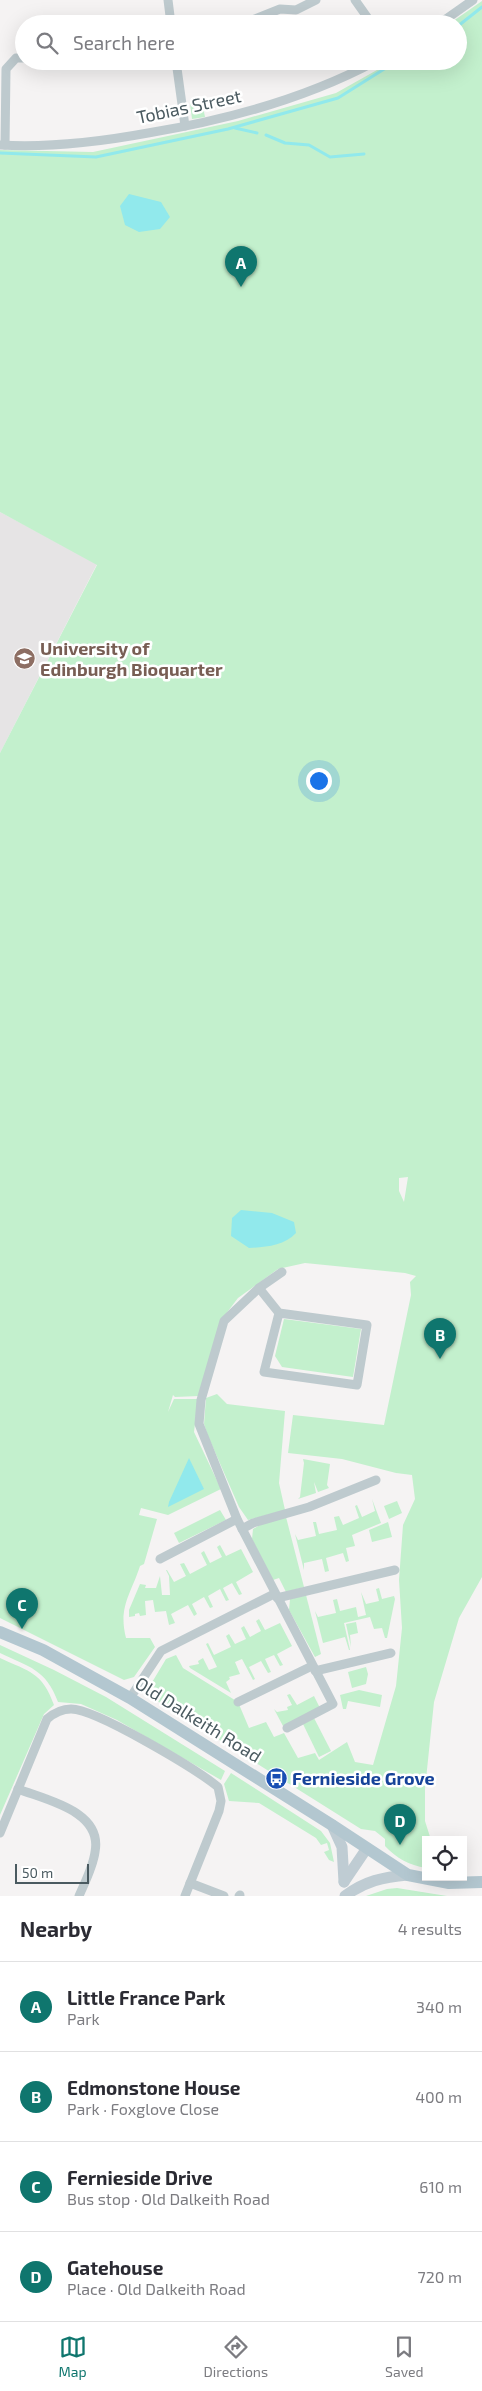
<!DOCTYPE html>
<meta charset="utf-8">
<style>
body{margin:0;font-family:"Exo 2",sans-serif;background:#f2f2f3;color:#2b2b33}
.controls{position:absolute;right:15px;bottom:15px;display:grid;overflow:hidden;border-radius:0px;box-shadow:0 5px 20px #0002}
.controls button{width:45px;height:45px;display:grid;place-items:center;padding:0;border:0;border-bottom:1px solid #e1e1e2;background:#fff;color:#2b2b33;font:25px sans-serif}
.scale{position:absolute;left:15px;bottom:12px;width:74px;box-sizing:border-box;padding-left:5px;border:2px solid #4a5a60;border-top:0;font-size:14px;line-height:18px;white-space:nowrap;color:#4a5a60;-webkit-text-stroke:4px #fff;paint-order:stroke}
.you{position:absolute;left:318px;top:780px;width:18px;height:18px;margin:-12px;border:4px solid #fff;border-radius:50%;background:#1a73e8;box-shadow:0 0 0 8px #1a73e833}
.badge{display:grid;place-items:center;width:32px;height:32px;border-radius:50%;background:#0f766e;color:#fff;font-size:16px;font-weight:700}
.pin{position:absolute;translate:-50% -41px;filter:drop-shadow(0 1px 2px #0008)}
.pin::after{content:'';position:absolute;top:26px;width:18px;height:15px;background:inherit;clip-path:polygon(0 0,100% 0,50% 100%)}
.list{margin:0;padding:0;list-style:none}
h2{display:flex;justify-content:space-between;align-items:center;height:65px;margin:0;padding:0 20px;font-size:21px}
h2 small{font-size:16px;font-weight:400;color:#7c7c81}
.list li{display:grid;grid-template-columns:32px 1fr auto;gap:15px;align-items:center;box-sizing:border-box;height:90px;padding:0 20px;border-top:1px solid #e1e1e2}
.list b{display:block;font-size:19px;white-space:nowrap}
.list p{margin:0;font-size:16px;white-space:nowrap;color:#7c7c81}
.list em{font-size:16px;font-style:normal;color:#7c7c81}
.icon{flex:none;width:28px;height:28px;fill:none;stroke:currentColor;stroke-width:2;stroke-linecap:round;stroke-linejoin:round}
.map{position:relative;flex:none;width:482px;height:1896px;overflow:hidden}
.search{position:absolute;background:#fff;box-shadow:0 5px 20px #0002;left:15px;right:15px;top:15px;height:55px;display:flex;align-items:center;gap:12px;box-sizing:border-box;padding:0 18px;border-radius:28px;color:#7c7c81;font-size:19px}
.sheet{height:425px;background:#fff}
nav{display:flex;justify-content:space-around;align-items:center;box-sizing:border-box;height:70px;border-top:1px solid #e1e1e2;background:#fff;font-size:14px;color:#7c7c81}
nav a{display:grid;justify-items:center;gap:2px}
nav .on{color:#0f766e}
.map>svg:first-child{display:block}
</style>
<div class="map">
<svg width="482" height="1896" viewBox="0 0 482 1896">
<rect width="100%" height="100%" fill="#f5f3f3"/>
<!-- education -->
<polygon fill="#e6e4e5" points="0,512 97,564 0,753"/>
<!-- green -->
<g fill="#c3f0cd" fill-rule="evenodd">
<path d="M482,1V1577L459,1618L434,1702L425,1789V1821L431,1840H426V1868C409,1865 396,1858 385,1846V1839L375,1831L361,1829L151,1697L148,1689L166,1659L176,1655L183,1668L238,1702L249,1728L266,1722L274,1737L284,1733L298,1758L315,1753L319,1760L347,1742L355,1762L373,1765L396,1686L402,1628L399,1580L403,1525L415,1499L412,1475L396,1473L342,1459L288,1453L293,1415L384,1425L411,1295L410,1282L416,1276L405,1273L305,1263L278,1269L238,1298L222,1319L199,1396L175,1397L173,1395L168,1412L174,1399H198L194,1432L221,1489L168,1515L141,1508L139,1515L157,1519L144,1564L140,1566C131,1594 118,1607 126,1638H150L155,1647L134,1677L124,1680L0,1618V753L97,565L0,512V150L93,152L238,121L336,93L393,61H458V24H449ZM408,1177L404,1202L399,1191V1178Z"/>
<polygon points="202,102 205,117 192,119 190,103"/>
<polygon points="284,1319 361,1329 353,1377 282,1367 275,1356"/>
<polygon points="217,1394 227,1404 285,1411 279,1483 285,1510 248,1520 239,1507 208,1436 204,1424 206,1398"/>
<polygon points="303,1459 330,1464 327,1485 329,1488 318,1492 314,1482 316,1493 298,1499 300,1497 304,1463"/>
<polygon points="372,1499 381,1523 352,1535 355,1546 346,1548 349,1561 346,1562 343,1553 326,1558 329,1571 325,1572 322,1559 304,1563 304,1570 295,1534 298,1540 316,1536 313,1522 316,1522 319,1534 337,1530 334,1517 339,1516 343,1525 359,1518 355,1506 357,1505 362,1517 375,1511"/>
<polygon points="397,1501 402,1513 389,1519 384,1506"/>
<polygon points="220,1510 226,1520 179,1543 174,1533"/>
<polygon points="286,1517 304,1587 286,1592 279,1578 273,1580 252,1539 253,1529 265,1522"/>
<polygon points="388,1522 392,1537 372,1542 369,1530"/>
<polygon points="220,1545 226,1556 241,1549 253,1572 236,1582 242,1594 239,1595 232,1583 223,1588 229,1600 226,1601 220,1589 208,1596 213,1607 210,1608 204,1597 192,1604 197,1614 194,1616 188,1605 171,1614 175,1623 169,1625 166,1611 155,1612 153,1600 145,1601 146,1615 140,1616 139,1613 135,1614 135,1616 129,1617 129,1610 140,1584 146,1585 145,1588 156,1588 160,1576 162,1595 170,1595 169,1576 166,1570 167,1570 174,1582 186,1576 180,1564 184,1563 190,1574 207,1565 201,1553 204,1551 210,1563 222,1557 217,1547"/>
<polygon points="379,1588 382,1599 394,1596 395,1599 387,1638 385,1638 382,1628 374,1629 370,1617 344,1623 350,1650 349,1650 345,1637 323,1643 315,1611 318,1617 336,1613 333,1600 337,1599 340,1611 356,1607 358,1617 366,1615 361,1592 366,1604 379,1601 376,1589"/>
<polygon points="306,1595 321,1654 315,1657 289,1610 290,1599"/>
<polygon points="259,1619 265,1630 280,1623 292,1646 277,1654 283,1665 280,1666 274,1655 265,1659 271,1672 268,1673 261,1661 249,1667 255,1679 253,1680 242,1659 235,1662 240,1674 229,1677 230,1679 226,1682 231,1693 190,1668 189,1666 199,1664 198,1661 203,1658 209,1670 217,1667 206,1644 208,1643 214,1655 231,1647 226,1636 229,1634 235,1644 246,1639 241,1628 244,1626 250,1637 261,1631 256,1621"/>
<polygon points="356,1622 358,1633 350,1635 351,1647 346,1624"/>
<path d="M0,1645L54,1670L106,1697L225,1771L221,1780L117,1720L81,1704L58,1702C46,1669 29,1667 0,1653Z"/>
<path d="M0,1658C30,1672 42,1672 54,1705L44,1714L0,1815Z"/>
<polygon points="366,1667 368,1674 366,1684 352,1688 348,1672"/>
<polygon points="359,1690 382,1695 380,1707 348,1701 346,1709 343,1709 340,1695"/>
<polygon points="290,1694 297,1705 314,1696 320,1708 283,1726 274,1709 277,1712 288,1710 287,1707 292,1705 287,1695"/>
<polygon points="314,1718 331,1751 319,1757 303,1724"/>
<polygon points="231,1773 321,1831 330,1843 334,1862 329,1860 324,1852 329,1850 327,1843 321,1845 316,1838 259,1803 229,1801 224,1784"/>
<polygon points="397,1888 447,1896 366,1896 387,1889"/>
</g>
<!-- water -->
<g fill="#91e9ec">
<polygon points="129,194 161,202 170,217 160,229 139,232 125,225 120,206"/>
<path d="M241,1210L272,1213L294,1222L296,1233C284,1246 266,1247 249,1248L231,1236L232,1218Z"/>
<polygon points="189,1458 204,1489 168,1507 169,1502"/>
</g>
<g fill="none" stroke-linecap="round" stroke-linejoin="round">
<!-- stream -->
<g stroke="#91e9ec" stroke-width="3">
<polyline points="458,26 482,7"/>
<polyline points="235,128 257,133"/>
<polyline points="266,135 285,143 309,145 330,157 364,154"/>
<polyline points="0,153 96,157 228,129 338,98 397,61"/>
</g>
<!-- minor -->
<g stroke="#becace" stroke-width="9">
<polyline points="168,0 171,24"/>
<polyline points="355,0 372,24"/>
<polyline points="242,24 280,9 296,10 316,0"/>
<polyline points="439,24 473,0"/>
<polyline points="176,61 185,126"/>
<path d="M0,145C50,148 99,142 148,133C227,120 305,99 376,61"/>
<polyline points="5,145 6,69 16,58 24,58"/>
<polyline points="282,1272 259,1288 224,1321 201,1400 199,1424 237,1519 333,1704 287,1728"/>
<polyline points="259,1288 279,1313 367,1325 357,1385 264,1372 279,1313"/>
<polyline points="242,1529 253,1523 309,1507 376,1480"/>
<polyline points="160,1559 237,1519"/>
<polyline points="277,1598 395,1570"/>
<polyline points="315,1671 391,1653"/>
<polyline points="130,1698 161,1651 274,1594"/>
<polyline points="238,1702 312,1666"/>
<path d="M18,1789C46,1800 103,1811 95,1852C93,1867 85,1882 79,1896"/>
<path d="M0,1833L47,1719C54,1713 61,1709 71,1709C96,1709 196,1769 218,1787L221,1801L219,1811L185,1896"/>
<polyline points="190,1883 224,1896"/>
<polyline points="239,1896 240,1895"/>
</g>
<!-- secondary -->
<g stroke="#bfccd3" stroke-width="11">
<polyline points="332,1825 342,1847 344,1882"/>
<polyline points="344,1882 367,1848"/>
<path d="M345,1896C365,1881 383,1877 408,1875"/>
</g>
<!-- primary -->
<polyline stroke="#b3c7d0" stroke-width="12" points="0,1632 43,1650 130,1698 332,1825 408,1875 449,1883 482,1882"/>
</g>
<!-- icons -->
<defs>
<symbol id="university-disc" viewBox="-11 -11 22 22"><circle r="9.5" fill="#8d6e63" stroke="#fff"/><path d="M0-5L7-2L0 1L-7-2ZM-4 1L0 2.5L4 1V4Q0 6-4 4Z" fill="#fff"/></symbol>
<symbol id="bus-disc" viewBox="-11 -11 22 22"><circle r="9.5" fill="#1a4fb4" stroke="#fff"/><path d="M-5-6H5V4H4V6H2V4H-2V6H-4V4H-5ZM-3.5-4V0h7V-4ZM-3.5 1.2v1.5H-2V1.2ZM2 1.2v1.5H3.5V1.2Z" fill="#fff"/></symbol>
</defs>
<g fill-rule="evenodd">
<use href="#university-disc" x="12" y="646" width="25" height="25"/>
<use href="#bus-disc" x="264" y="1766" width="25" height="25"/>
</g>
<g text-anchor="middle" stroke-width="5" stroke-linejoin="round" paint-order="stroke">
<!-- street labels -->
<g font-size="18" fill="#4a5a60" stroke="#fff">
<text transform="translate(189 107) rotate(-12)" y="6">Tobias Street</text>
<text transform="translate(198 1720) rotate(32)" y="6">Old Dalkeith Road</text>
</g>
<!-- education labels -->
<g font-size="18" font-weight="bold" fill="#785e54" stroke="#fff" text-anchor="start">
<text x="40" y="655">University of<tspan x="40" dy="21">Edinburgh Bioquarter</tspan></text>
</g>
<!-- transit labels -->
<g font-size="18" font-weight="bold" fill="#164399" stroke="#fff" text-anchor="start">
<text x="292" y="1785">Fernieside Grove</text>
</g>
</g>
</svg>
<div class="controls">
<button><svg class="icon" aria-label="locate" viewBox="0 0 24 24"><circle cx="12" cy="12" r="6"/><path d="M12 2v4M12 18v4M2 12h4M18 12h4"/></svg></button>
</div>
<div class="scale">50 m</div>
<div class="you"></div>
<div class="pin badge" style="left:241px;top:287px">A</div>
<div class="pin badge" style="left:440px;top:1359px">B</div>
<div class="pin badge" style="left:22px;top:1629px">C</div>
<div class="pin badge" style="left:400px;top:1845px">D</div>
<div class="search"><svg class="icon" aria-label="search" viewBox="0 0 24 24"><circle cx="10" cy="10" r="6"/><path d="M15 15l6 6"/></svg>Search here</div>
</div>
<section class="sheet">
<h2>Nearby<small>4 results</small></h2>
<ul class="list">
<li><span class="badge">A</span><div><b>Little France Park</b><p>Park</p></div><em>340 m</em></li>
<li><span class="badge">B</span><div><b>Edmonstone House</b><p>Park · Foxglove Close</p></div><em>400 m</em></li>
<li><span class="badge">C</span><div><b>Fernieside Drive</b><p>Bus stop · Old Dalkeith Road</p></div><em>610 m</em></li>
<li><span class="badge">D</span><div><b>Gatehouse</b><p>Place · Old Dalkeith Road</p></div><em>720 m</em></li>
</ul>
</section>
<nav>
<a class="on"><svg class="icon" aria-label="map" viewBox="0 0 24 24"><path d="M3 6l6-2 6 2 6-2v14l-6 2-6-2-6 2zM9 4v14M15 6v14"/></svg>Map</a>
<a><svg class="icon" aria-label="directions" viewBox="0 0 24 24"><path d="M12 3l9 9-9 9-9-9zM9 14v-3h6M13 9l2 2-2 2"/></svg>Directions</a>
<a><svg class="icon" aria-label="saved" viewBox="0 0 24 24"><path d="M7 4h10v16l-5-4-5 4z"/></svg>Saved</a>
</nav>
